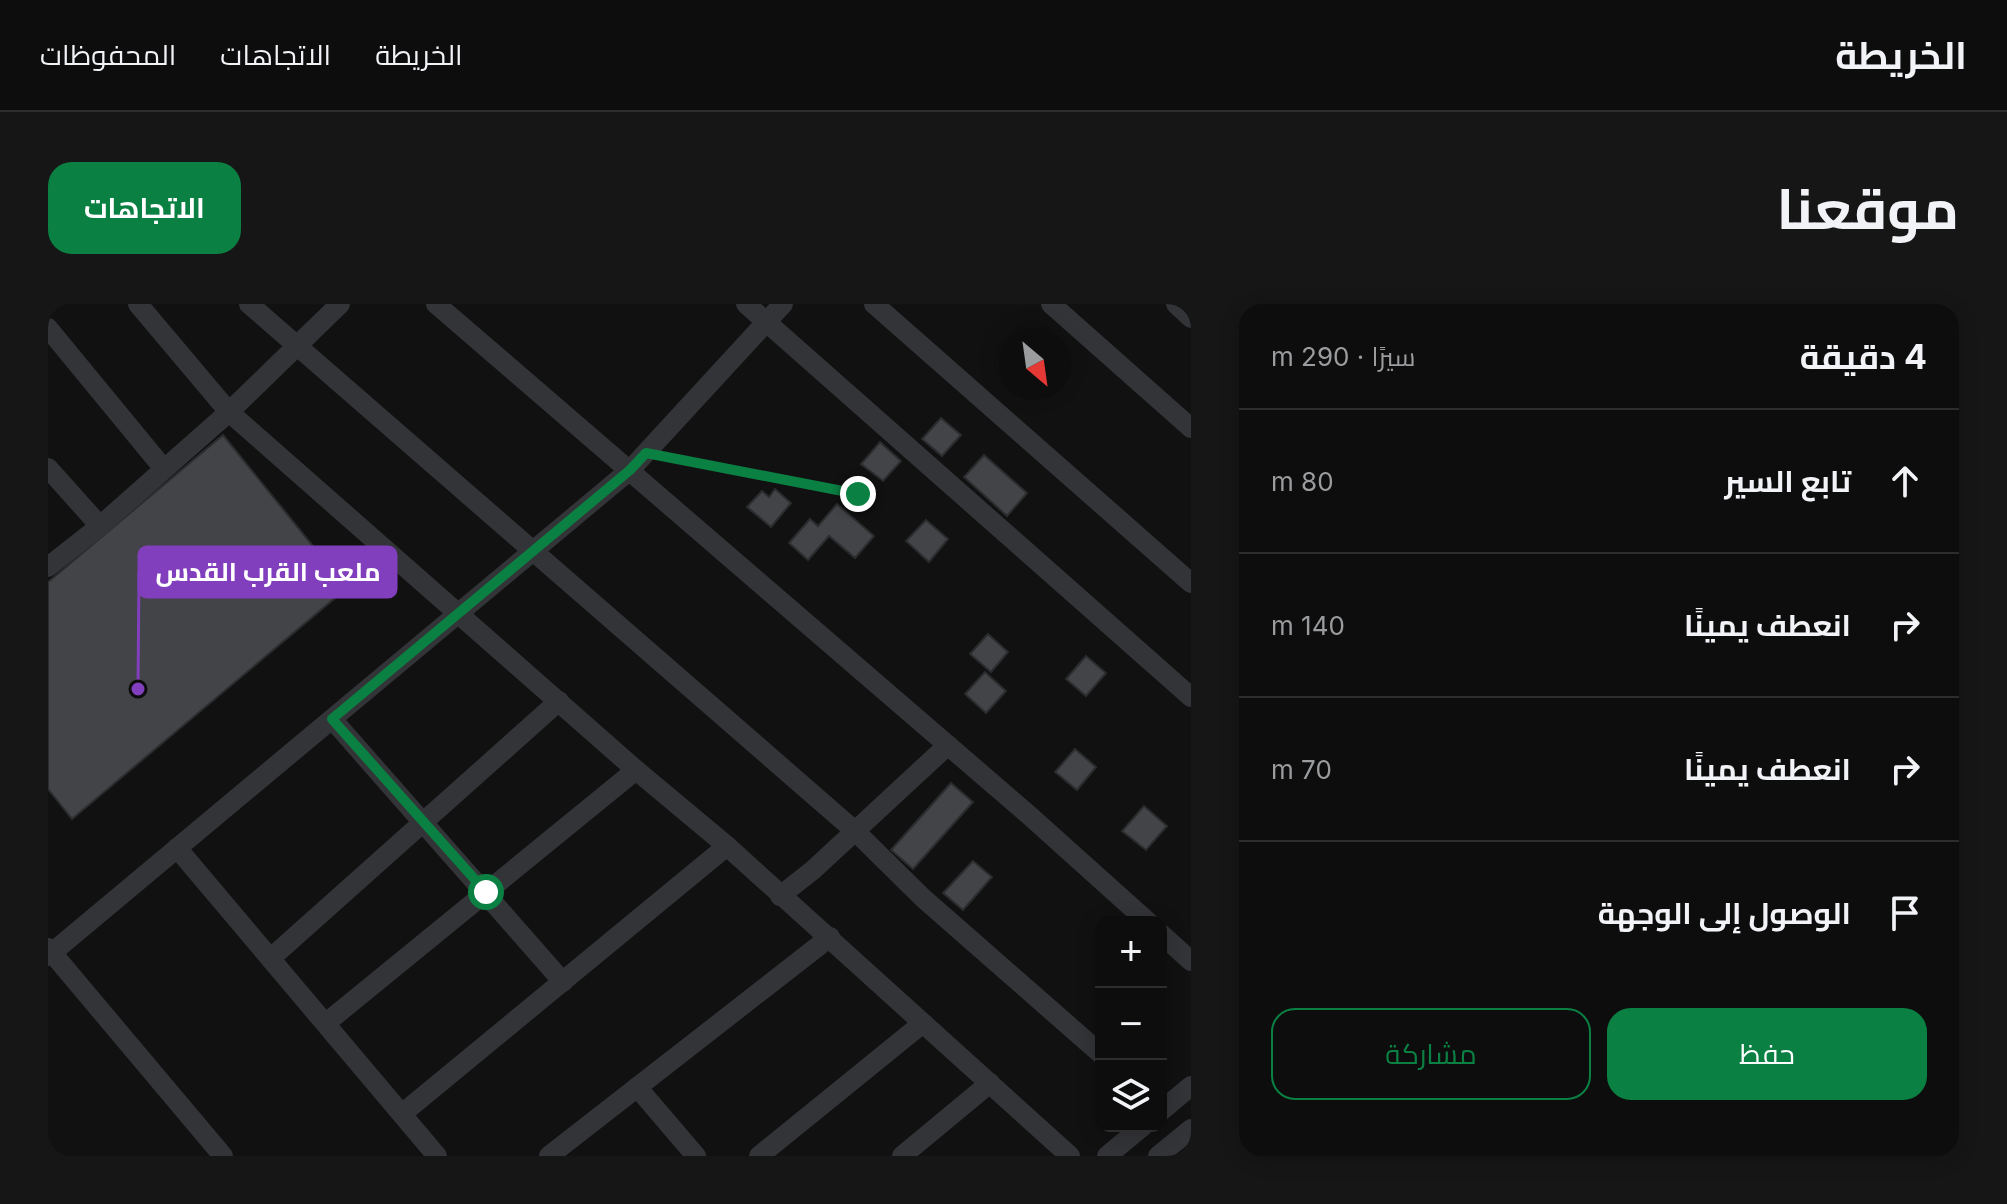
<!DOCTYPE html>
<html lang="ar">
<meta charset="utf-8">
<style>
body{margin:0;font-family:Inter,Cairo,sans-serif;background:#161617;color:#f1f3f6;direction:rtl}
.controls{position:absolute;right:24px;bottom:24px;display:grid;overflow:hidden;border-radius:16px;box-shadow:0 4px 20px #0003}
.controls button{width:72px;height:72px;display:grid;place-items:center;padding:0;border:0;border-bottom:2px solid #2d2d2e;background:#0d0d0e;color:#f1f3f6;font:40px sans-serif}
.compass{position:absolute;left:951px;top:24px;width:72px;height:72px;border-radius:50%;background:#0d0d0e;box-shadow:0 4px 20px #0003;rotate:151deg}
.stop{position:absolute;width:24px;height:24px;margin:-18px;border:6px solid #0b8043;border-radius:50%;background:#fff}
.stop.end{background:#0b8043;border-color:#fff;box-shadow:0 2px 8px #0008}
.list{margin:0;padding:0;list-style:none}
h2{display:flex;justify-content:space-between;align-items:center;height:104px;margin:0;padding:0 32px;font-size:34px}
h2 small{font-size:26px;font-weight:400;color:#9a9c9e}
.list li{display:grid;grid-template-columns:52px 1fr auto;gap:24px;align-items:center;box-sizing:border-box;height:144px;padding:0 32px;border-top:2px solid #2d2d2e}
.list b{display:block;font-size:30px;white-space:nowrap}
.list em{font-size:26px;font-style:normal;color:#9a9c9e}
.actions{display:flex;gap:16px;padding:24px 32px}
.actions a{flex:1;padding:18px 0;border:2px solid #0b8043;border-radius:24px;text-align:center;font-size:28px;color:#0b8043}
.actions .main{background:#0b8043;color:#fff}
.icon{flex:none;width:44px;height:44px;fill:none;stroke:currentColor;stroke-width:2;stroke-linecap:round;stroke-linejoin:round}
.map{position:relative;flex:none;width:1143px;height:852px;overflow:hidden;direction:ltr;border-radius:24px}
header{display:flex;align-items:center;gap:48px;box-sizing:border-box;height:112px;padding:0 40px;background:#0d0d0e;border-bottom:2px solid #2d2d2e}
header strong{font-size:38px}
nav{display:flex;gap:44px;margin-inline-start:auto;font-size:28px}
.intro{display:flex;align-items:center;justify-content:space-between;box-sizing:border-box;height:192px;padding:0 48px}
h1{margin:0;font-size:56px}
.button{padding:20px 36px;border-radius:24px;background:#0b8043;color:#fff;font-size:28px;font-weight:700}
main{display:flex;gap:48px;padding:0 48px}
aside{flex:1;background:#0d0d0e;border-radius:24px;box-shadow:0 4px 20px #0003}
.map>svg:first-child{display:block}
</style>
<header>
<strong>الخريطة</strong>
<nav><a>الخريطة</a><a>الاتجاهات</a><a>المحفوظات</a></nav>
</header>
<div class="intro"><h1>موقعنا</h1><a class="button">الاتجاهات</a></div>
<main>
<aside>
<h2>4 دقيقة<small>سيرًا · 290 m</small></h2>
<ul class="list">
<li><svg class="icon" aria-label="ahead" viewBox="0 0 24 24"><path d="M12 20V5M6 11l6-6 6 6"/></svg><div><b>تابع السير</b></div><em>80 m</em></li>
<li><svg class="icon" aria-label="right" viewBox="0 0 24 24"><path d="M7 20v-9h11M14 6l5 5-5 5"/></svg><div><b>انعطف يمينًا</b></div><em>140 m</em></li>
<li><svg class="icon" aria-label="right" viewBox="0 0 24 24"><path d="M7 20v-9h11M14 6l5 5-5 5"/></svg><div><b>انعطف يمينًا</b></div><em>70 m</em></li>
<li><svg class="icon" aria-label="arrive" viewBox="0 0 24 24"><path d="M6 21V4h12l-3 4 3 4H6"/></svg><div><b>الوصول إلى الوجهة</b></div></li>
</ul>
<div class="actions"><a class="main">حفظ</a><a>مشاركة</a></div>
</aside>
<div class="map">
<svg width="1143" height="852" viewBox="0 0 1143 852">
<rect width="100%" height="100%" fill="#111112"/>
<!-- building -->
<g fill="#434447" stroke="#2b2c2e" stroke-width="2">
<polygon points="893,114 913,131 894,152 874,135"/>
<polygon points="175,131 299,284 24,515 0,485 0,278"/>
<polygon points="832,138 853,157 835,177 813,160"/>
<polygon points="936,151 979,189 959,212 916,173"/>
<polygon points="727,185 743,199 723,223 699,203 714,187 721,193"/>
<polygon points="789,200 826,232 807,254 781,232 760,256 741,239 762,215 770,222"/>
<polygon points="878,216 900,235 881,258 858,237"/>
<polygon points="940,330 960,348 943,368 922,350"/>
<polygon points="1038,352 1058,369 1038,392 1018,375"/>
<polygon points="937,368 958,387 938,409 917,390"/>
<polygon points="1027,445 1048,463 1029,486 1007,468"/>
<polygon points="903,479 925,498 865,565 843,546"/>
<polygon points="1096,502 1119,522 1098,546 1074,527"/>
<polygon points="925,557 944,573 915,606 895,589"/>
</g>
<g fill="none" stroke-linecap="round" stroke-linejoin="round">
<!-- path -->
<polyline stroke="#393b3e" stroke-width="3" stroke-dasharray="4 6" stroke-linecap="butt" points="621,153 810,190"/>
<!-- minor -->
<g stroke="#333437" stroke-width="20">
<polyline points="90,0 181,108 588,466 679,542 1022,852"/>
<polyline points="201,0 807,527 875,594 1053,750"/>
<polyline points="388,0 982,512 1100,618"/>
<polyline points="698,0 1143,393"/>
<polyline points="826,0 1143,279"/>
<polyline points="1003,0 1143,124"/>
<polyline points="1128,0 1143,14"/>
<polyline points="0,24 116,165"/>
<polyline points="0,164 52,222 181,108 292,0"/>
<polyline points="0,263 52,222"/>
<polyline points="284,415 515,678"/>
<polyline points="129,544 389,852"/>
<polyline points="732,592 765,566 900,441"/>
<polyline points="1113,630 1143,657"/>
<polyline points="0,644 175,852"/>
<polyline points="0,652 582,166 735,0"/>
<polyline points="223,654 511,397"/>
<polyline points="278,719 588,466"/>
<polyline points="589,783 648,852"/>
<polyline points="1113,807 1143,782"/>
<polyline points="355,809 679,542"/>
<polyline points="501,852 782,633"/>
<polyline points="711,852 875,719"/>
<polyline points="854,852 942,779"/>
<polyline points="1059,852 1095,822"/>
<polyline points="1110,852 1143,825"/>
</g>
</g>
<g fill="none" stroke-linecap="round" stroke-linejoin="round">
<!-- route -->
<polyline stroke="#0b8043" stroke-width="10" points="438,588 284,415 582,166 598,149 810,190"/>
</g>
<!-- callouts -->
<path fill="none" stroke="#813fbd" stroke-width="3" d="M90 385L91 268"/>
<circle fill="#813fbd" stroke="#0c0c0d" stroke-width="3" cx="90" cy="385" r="8"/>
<rect fill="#813fbd" stroke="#813fbd" stroke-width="3" x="91" y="243" width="257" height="50" rx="8"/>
<g font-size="26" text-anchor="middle" font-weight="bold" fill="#fff">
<text x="220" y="277">ملعب القرب القدس</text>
</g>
</svg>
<div class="controls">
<button>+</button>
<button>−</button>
<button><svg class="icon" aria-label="layers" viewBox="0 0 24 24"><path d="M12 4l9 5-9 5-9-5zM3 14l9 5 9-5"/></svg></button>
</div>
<svg class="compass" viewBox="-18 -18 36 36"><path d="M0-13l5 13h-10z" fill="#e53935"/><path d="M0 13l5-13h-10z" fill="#9a9c9e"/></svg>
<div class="stop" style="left:438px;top:588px"></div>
<div class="stop end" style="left:810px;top:190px"></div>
</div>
</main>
